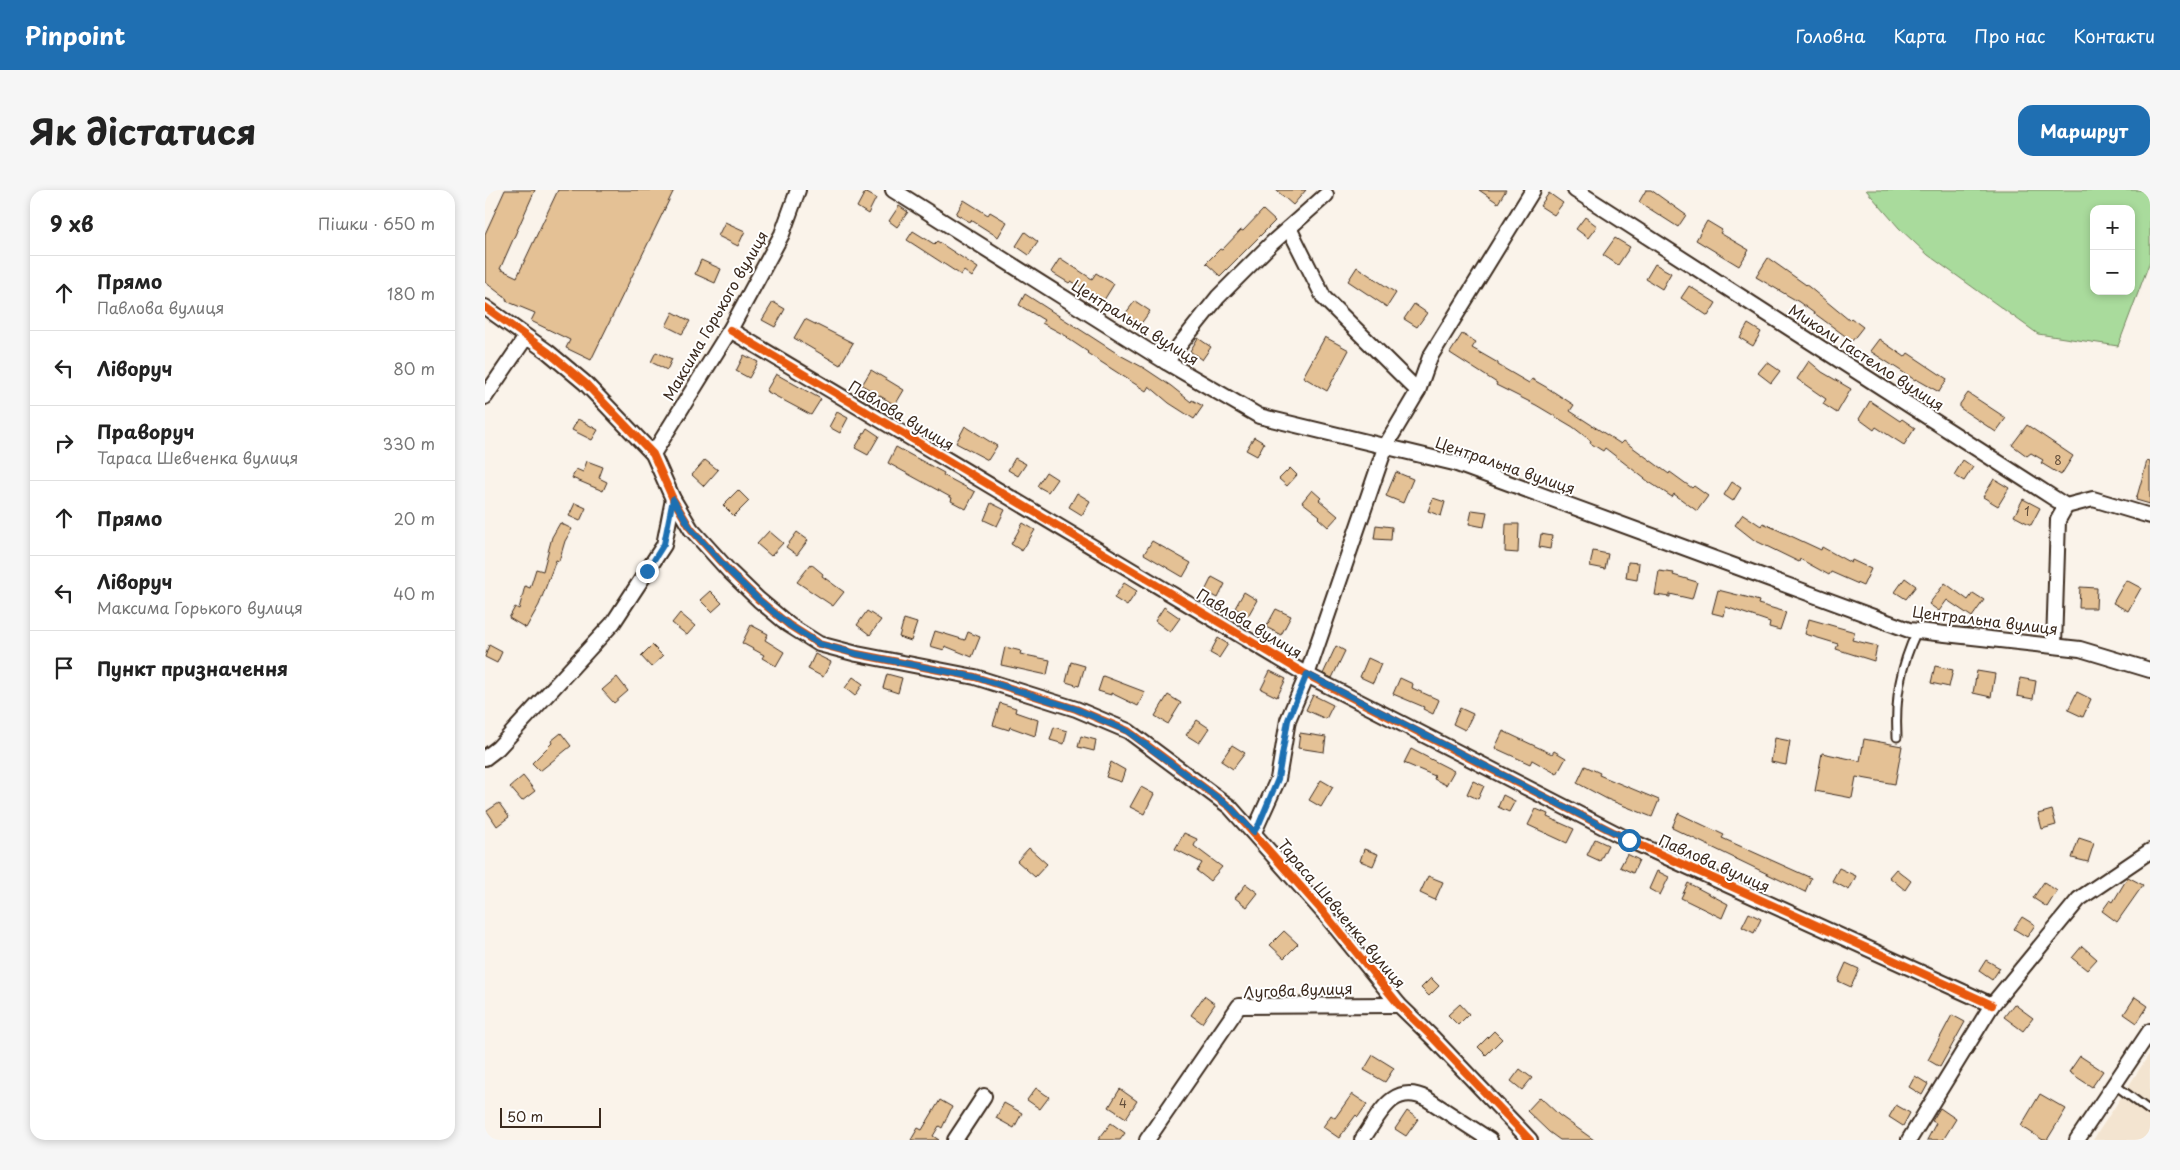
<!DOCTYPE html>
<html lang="uk">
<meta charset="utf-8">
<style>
body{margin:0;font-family:"Playpen Sans",sans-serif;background:#f6f6f6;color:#222}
.controls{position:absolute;right:15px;top:15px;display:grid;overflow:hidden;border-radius:10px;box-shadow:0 2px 8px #0003}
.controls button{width:45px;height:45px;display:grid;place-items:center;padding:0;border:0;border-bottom:1px solid #e0e0e0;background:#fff;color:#222;font:25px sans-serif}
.scale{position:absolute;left:15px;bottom:12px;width:101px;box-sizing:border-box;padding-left:5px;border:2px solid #3b2a1e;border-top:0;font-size:14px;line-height:18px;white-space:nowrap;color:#3b2a1e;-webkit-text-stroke:4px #fff;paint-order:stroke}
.stop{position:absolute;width:15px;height:15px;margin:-11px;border:4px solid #1f6fb2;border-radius:50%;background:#fff}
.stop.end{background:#1f6fb2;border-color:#fff;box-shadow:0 1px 5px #0008}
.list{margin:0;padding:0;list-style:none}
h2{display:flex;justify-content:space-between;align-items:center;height:65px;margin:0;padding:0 20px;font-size:21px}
h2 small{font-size:16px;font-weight:400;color:#767676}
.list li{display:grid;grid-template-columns:32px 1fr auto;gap:15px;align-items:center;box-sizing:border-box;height:75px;padding:0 20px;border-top:1px solid #e0e0e0}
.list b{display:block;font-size:19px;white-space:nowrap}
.list p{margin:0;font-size:16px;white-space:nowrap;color:#767676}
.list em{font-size:16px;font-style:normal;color:#767676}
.icon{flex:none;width:28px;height:28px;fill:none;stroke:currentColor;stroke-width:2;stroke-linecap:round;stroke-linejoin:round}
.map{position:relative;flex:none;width:1665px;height:950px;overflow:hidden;border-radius:15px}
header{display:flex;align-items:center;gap:30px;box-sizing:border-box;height:70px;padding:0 25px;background:#1f6fb2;color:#fff}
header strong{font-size:24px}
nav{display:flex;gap:28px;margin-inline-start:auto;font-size:18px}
.intro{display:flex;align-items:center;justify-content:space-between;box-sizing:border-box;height:120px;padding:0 30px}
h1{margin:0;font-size:35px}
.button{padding:12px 22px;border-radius:15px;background:#1f6fb2;color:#fff;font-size:18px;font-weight:700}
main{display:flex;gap:30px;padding:0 30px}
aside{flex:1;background:#fff;border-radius:15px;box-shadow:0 2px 8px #0003}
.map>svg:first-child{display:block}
</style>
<header>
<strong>Pinpoint</strong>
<nav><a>Головна</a><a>Карта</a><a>Про нас</a><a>Контакти</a></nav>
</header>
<div class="intro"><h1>Як дістатися</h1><a class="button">Маршрут</a></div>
<main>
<aside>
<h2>9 хв<small>Пішки · 650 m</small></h2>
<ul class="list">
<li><svg class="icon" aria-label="ahead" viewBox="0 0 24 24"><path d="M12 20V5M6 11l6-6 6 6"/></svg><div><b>Прямо</b><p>Павлова вулиця</p></div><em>180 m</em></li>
<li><svg class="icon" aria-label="left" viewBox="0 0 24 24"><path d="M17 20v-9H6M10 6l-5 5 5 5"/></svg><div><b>Ліворуч</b></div><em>80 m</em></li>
<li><svg class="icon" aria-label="right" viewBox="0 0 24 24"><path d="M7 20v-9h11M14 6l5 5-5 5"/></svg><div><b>Праворуч</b><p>Тараса Шевченка вулиця</p></div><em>330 m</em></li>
<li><svg class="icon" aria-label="ahead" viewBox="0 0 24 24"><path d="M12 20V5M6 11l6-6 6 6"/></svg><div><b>Прямо</b></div><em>20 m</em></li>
<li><svg class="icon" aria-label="left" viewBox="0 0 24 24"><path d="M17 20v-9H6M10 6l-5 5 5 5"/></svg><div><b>Ліворуч</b><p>Максима Горького вулиця</p></div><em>40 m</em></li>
<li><svg class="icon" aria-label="arrive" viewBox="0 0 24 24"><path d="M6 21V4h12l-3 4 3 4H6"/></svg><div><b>Пункт призначення</b></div></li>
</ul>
</aside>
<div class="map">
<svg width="1665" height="950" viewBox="0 0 1665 950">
<rect width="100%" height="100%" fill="#faf3ea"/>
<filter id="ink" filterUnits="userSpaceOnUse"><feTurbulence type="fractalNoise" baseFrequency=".02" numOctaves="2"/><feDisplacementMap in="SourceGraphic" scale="10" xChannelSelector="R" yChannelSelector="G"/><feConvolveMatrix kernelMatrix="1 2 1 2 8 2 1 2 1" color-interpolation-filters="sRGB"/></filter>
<g filter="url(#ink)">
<!-- built -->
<polygon fill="#f3e4d0" points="1665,863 1665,950 1608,950 1639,903"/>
<!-- green -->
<path fill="#a9db9c" stroke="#72825d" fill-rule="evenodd" d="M1381,0H1665V71L1633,156L1553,144L1443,65L1414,38ZM1609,19H1646V101H1609Z"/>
<!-- building -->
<g fill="#e4c195" stroke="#3b2a1e">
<polygon points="20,0 50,0 15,79 32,87 73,0 189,0 106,170 81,158 85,150 46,131 50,123 21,111 22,109 0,92 0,44"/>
<polygon points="791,0 821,0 808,15"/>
<polygon points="994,0 1021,0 1013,13"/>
<polygon points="1161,0 1166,0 1201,25 1193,37 1154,12"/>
<polygon points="380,2 391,8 383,24 372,17"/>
<polygon points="1064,3 1078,13 1069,25 1055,16"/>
<polygon points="479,10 503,25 505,22 522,32 513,47 486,30 485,32 471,24"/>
<polygon points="414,16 423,22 412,37 404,31"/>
<polygon points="778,20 790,31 735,86 721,73 735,59 737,60 756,40 758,41"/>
<polygon points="1100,27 1112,36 1103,48 1091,39"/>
<polygon points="1222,31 1237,40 1235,43 1264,60 1254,76 1211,50"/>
<polygon points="240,32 260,41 253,56 233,46"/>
<polygon points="428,41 449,54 452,51 493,78 487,87 479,81 476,85 422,50"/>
<polygon points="540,42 553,52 544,65 531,56"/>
<polygon points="1130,48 1145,57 1133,75 1118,65"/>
<polygon points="575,68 607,89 611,83 629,94 619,110 586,91 584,93 566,82"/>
<polygon points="1283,68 1324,97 1364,130 1366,128 1378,137 1367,151 1314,112 1271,87"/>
<polygon points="216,70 236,79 230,93 210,84"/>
<polygon points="1170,74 1186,83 1177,99 1161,89"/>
<polygon points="872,77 911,103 902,117 863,91"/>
<polygon points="1204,96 1231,113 1223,126 1196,108"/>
<polygon points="540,104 633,164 659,178 686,196 706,212 707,210 718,216 709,229 684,213 664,196 661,201 602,163 603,162 582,148 583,147 557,133 559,130 534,115"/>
<polygon points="650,111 665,121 655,135 640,124"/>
<polygon points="288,112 300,119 290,137 277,130"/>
<polygon points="929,114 942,123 932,137 919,129"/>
<polygon points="188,122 205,131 197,144 181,136"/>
<polygon points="320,129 368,153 355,175 309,148"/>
<polygon points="1263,134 1276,142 1268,156 1255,148"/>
<polygon points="977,144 991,152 987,158 1013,173 1013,175 1044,193 1047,189 1061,197 1089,215 1085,221 1136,254 1139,251 1184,284 1185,282 1207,298 1209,296 1223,306 1212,321 1189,304 1187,307 1164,292 1120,258 1118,261 1105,253 1106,251 1088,237 1051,215 1011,195 1012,193 965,163"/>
<polygon points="840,147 864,160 842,201 818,187"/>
<polygon points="713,148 726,157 717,170 705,161"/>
<polygon points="1394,149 1420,167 1423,163 1462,189 1454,202 1431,189 1430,190 1385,161"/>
<polygon points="171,162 187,169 182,180 166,172"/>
<polygon points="259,165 273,172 264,188 251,181"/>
<polygon points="1324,171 1337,182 1366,199 1352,223 1338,214 1341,209 1312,189"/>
<polygon points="1282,172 1295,181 1286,193 1273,183"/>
<polygon points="386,180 419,200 410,215 377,195"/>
<polygon points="291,184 336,209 326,225 281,201"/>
<polygon points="1483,203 1521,228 1511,242 1475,218 1475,214"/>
<polygon points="1385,211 1415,231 1417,229 1430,238 1419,255 1391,237 1389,240 1374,229"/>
<polygon points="352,222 363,228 355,243 344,237"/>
<polygon points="93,229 113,240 107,250 87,240"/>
<polygon points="1542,235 1588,266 1576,285 1556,273 1558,270 1546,263 1542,266 1527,255"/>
<polygon points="480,236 512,256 503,270 471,253"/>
<polygon points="382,238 394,246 383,265 370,258"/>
<polygon points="769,247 779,253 772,266 761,260"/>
<polygon points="411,257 459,283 458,285 490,302 481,319 466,311 467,308 403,273"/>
<polygon points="530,268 541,274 533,286 523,280"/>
<polygon points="220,270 233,280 219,296 207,285"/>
<polygon points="1478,270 1488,277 1479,291 1469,285"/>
<polygon points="102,271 118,277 114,288 122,292 118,301 87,288 91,279 98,282"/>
<polygon points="1662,271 1665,272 1665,314 1651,310"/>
<polygon points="805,278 812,285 802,296 794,289"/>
<polygon points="561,282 572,289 563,302 552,296"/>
<polygon points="911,282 928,289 918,313 901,306"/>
<polygon points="1509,289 1524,298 1513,316 1498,307"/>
<polygon points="1247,292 1256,298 1248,311 1239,305"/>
<polygon points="253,300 264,311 249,326 238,315"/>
<polygon points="827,300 836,308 834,310 853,326 843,337 833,328 835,326 817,312"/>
<polygon points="592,303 605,311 597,325 584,317"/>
<polygon points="948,308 960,312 956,326 943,321"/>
<polygon points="1538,309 1555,318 1546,335 1529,326"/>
<polygon points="90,313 101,318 95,331 84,326"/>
<polygon points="506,313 520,320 512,336 499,330"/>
<polygon points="987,320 1002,322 999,337 984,334"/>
<polygon points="1258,324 1276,336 1278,333 1336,360 1337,357 1366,373 1367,370 1386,379 1378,396 1346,382 1344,385 1315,369 1314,372 1269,350 1250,335"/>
<polygon points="75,333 87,339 80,351 74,371 71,370 54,415 41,438 24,428 30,417 34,419 40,396 45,398 51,379 58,381 67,347"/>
<polygon points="538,333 550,340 537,361 526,354"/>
<polygon points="1021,334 1034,334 1033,363 1020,362"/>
<polygon points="891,335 907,337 906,350 889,349"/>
<polygon points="284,341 298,353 286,366 272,354"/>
<polygon points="312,342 323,350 312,365 301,357"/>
<polygon points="1056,344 1067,346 1065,359 1054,357"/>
<polygon points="667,351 706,373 698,387 659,364"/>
<polygon points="1108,361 1123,364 1120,379 1105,376"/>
<polygon points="1143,372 1154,373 1152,390 1141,388"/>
<polygon points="326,374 338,384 337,386 359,402 348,416 312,392"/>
<polygon points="1174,381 1189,383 1188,385 1212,392 1207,409 1185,404 1185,407 1170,405"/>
<polygon points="727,387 740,394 733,408 720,401"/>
<polygon points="1420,388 1431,396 1421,409 1410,402"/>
<polygon points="1641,390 1656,398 1643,421 1628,413"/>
<polygon points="639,393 652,401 642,416 629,408"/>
<polygon points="1460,393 1483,410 1488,403 1499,410 1487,427 1462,410 1454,421 1444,414"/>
<polygon points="1595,397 1612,398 1611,418 1594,418"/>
<polygon points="1233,400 1261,407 1274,411 1273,414 1301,422 1295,440 1284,437 1285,432 1241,417 1239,426 1227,423"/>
<polygon points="225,401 237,413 227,422 215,410"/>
<polygon points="759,402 772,410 763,426 750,418"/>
<polygon points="679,417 695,428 685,442 670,431"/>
<polygon points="791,419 806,426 796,445 781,437"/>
<polygon points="382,421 396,430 385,445 372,435"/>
<polygon points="195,423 210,436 202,445 187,433"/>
<polygon points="419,429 432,433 426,451 414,447"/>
<polygon points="1324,429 1370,442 1367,450 1392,456 1389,471 1351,459 1353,454 1320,444"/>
<polygon points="266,435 283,444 280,450 299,462 291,476 277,468 279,465 257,453"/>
<polygon points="450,441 480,450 483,442 495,447 487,467 460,456 459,460 445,456"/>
<polygon points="733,448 743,454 734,468 725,463"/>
<polygon points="4,455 17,462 12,473 0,467"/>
<polygon points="167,455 178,466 166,477 156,466"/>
<polygon points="851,456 860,461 847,488 838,484"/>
<polygon points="520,457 536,461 535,464 565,470 562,485 516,475"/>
<polygon points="330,464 346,472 338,487 323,479"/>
<polygon points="883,468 896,474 888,493 875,487"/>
<polygon points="586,472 600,476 594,496 581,492"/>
<polygon points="1450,476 1468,480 1464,497 1446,493"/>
<polygon points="785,481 801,489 792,507 776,499"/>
<polygon points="1492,481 1510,484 1506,507 1488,503"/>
<polygon points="402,484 417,488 413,503 398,498"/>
<polygon points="618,486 660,502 653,516 626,503 626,505 613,501"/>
<polygon points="132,487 143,501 129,513 117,500"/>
<polygon points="368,487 378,494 370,506 360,498"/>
<polygon points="915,488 928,494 927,498 954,510 948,524 938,519 939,517 908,504"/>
<polygon points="1535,488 1551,491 1548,509 1532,506"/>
<polygon points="1592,502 1606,509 1598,527 1583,520"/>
<polygon points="683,505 696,513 683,534 670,526"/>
<polygon points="828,505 848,515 841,529 821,520"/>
<polygon points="515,513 531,518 530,522 553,530 550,546 525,537 524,540 508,535"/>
<polygon points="975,518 988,524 980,540 968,534"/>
<polygon points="712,530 724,538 714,553 701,545"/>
<polygon points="569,537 582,541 579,554 565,550"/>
<polygon points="1018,541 1067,564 1069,561 1081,568 1072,584 1047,570 1045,574 1010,558"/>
<polygon points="76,543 86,556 55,581 47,573 67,553 66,551"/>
<polygon points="815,543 841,547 839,562 813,558"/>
<polygon points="596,546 611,550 609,561 593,557"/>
<polygon points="1290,548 1305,551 1301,575 1286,572"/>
<polygon points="1379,549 1417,556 1410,594 1371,587 1367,608 1330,601 1337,563 1375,571"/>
<polygon points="747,555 760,563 748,579 736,571"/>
<polygon points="926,559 969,581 961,595 949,589 950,586 919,573"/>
<polygon points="626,572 640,580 636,592 621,587"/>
<polygon points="1100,576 1115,583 1114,585 1174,610 1167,627 1122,609 1092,593"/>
<polygon points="38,586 50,601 37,611 25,597"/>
<polygon points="836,590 848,597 836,617 824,610"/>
<polygon points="988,591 999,596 993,609 982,604"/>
<polygon points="656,597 669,604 659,624 645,617"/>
<polygon points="1018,605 1030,611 1024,622 1013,617"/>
<polygon points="14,613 24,627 12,636 2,621"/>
<polygon points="1051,619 1063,624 1062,627 1089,639 1082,653 1043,635"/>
<polygon points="1567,620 1571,635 1557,639 1553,624"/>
<polygon points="1193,623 1239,645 1237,648 1326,688 1320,702 1187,638"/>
<polygon points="699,643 712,649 709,656 737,677 725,691 712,681 717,673 690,659"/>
<polygon points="1594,648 1609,653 1603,672 1587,668"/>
<polygon points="1110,649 1123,655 1115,671 1102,665"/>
<polygon points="544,658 562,674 550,687 532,671"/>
<polygon points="879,659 893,664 888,676 875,671"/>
<polygon points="1142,664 1154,670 1148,683 1135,677"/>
<polygon points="1354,678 1371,686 1364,700 1347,691"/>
<polygon points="1411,679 1426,691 1420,700 1404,687"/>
<polygon points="1172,681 1184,687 1175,705 1164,699"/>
<polygon points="943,686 958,692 950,710 935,703"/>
<polygon points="1643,687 1658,695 1632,732 1617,721 1625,710 1628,712"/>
<polygon points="1559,692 1572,701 1562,717 1548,708"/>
<polygon points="1203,693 1243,714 1237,728 1196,708"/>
<polygon points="761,694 773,703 762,717 750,708"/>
<polygon points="1264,723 1276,729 1269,743 1257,737"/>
<polygon points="1537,727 1550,735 1542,747 1529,739"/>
<polygon points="799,741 813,754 799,768 785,755"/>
<polygon points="1597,756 1612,769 1602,780 1587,768"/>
<polygon points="1501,770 1515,778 1507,790 1494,781"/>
<polygon points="1361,773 1374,779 1366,797 1353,791"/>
<polygon points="946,788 954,796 944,806 936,798"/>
<polygon points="719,806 730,814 717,833 706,825"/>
<polygon points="1650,807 1663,816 1652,833 1639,824"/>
<polygon points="975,814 984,824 973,835 963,825"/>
<polygon points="1529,814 1548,828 1538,841 1519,827"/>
<polygon points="1467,825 1480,832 1455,877 1443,870"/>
<polygon points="1009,841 1017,849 1001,865 993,857"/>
<polygon points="888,865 909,878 900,892 879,880"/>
<polygon points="1595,866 1618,881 1607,897 1584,882"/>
<polygon points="1035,879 1047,888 1037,900 1026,891"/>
<polygon points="1430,886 1443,894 1437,905 1424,897"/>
<polygon points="551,898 564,907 555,919 542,910"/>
<polygon points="635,899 652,911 641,928 624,917"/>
<polygon points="867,904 882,914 873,927 871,925 854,948 838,937 846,925 850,928"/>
<polygon points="1555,904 1581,919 1562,950 1558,950 1536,936"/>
<polygon points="1055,907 1074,925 1109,950 1075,950 1064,942 1042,921"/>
<polygon points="455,910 467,917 457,938 454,936 448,946 454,950 426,950 433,938 437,940"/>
<polygon points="519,913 537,923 529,938 511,928"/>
<polygon points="1411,915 1425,923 1418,936 1404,927"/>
<polygon points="1455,918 1471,929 1458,950 1442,950 1451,933 1447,931"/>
<polygon points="922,921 933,929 921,946 910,939"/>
<polygon points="626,933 640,943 635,950 613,950"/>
</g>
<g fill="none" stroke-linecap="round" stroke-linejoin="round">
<defs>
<g id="service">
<path d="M1412,547C1410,508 1415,477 1432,441"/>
<polyline points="1630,895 1665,921"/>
</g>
<g id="minor">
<polyline points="408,0 681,172 774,226 969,273 1424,440 1595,459 1665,480"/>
<polyline points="1090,0 1581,316 1608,309 1665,326"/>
<polyline points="804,38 839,108 933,201"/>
<polyline points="0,117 63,162 100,193 168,264 188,309 206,339 244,381 274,410 304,435 334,454 372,464 490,487 591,519 643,541 745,617 840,724 914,815 948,848 1045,950"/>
<polyline points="245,140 822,485 1144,650 1507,815"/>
<polyline points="681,172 733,107 787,53 841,5"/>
<polyline points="0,207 41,147"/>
<polyline points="168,264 245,140 297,44 313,0"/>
<polyline points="1569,455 1573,330 1581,316"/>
<polyline points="0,568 13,558 128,433 179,355 188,309"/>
<polyline points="769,642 793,589 803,530 822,485 901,255 933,201 945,167 1048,0"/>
<polyline points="470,950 499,906"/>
<polyline points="662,950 754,816 914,815"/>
<path d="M877,950C894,926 907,891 942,909L1005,950"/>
<polyline points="1424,950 1507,815 1594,709 1665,661"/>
<polyline points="1592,950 1665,841"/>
</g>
</defs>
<!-- service casing -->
<use href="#service" stroke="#3b2a1e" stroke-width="11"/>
<!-- minor casing -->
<use href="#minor" stroke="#3b2a1e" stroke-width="18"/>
<!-- service -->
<use href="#service" stroke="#fff" stroke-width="7"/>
<!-- minor -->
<use href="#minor" stroke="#fff" stroke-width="14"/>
<defs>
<g id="cycleway">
<polyline points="0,117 63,162 100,193 168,264 188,309 206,339 244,381 274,410 304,435 334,454 372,464 490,487 591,519 643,541 745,617 840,724 914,815 948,848 1045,950"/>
<polyline points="245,140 822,485 1144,650 1507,815"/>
</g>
</defs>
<!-- cycleway casing -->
<use href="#cycleway" stroke="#fff" stroke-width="11"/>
<!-- cycleway -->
<use href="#cycleway" stroke="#e8590c" stroke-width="8"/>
</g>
</g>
<g fill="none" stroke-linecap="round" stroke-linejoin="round" filter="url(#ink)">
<!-- route -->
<polyline stroke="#1f6fb2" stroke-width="6" points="162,381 179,354 188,309 206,339 244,381 274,410 304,435 334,454 372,464 490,487 591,519 642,541 745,617 769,642 774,634 793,589 803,530 822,484 1144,650"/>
</g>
<g text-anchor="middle" stroke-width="4" stroke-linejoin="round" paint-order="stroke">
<!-- number labels -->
<g font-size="12" fill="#65503c">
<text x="1573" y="275">8</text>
<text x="1542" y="326">1</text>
<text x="638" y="918">4</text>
</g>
<!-- street labels -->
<g font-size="15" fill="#3b2a1e" stroke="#fff">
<text transform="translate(231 126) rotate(-60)" y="5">Максима Горького вулиця</text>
<text transform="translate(650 133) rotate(32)" y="5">Центральна вулиця</text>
<text transform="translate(1381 168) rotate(33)" y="5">Миколи Гастелло вулиця</text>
<text transform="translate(416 226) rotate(31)" y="5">Павлова вулиця</text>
<text transform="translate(1020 276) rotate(19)" y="5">Центральна вулиця</text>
<text transform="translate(1500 431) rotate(7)" y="5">Центральна вулиця</text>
<text transform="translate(764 434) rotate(31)" y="5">Павлова вулиця</text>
<text transform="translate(1229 674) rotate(24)" y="5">Павлова вулиця</text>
<text transform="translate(856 724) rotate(50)" y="5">Тараса Шевченка вулиця</text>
<text transform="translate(813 801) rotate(-2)" y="5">Лугова вулиця</text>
</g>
</g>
</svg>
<div class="controls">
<button>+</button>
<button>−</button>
</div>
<div class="scale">50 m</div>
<div class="stop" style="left:1144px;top:650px"></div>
<div class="stop end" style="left:162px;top:381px"></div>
</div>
</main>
